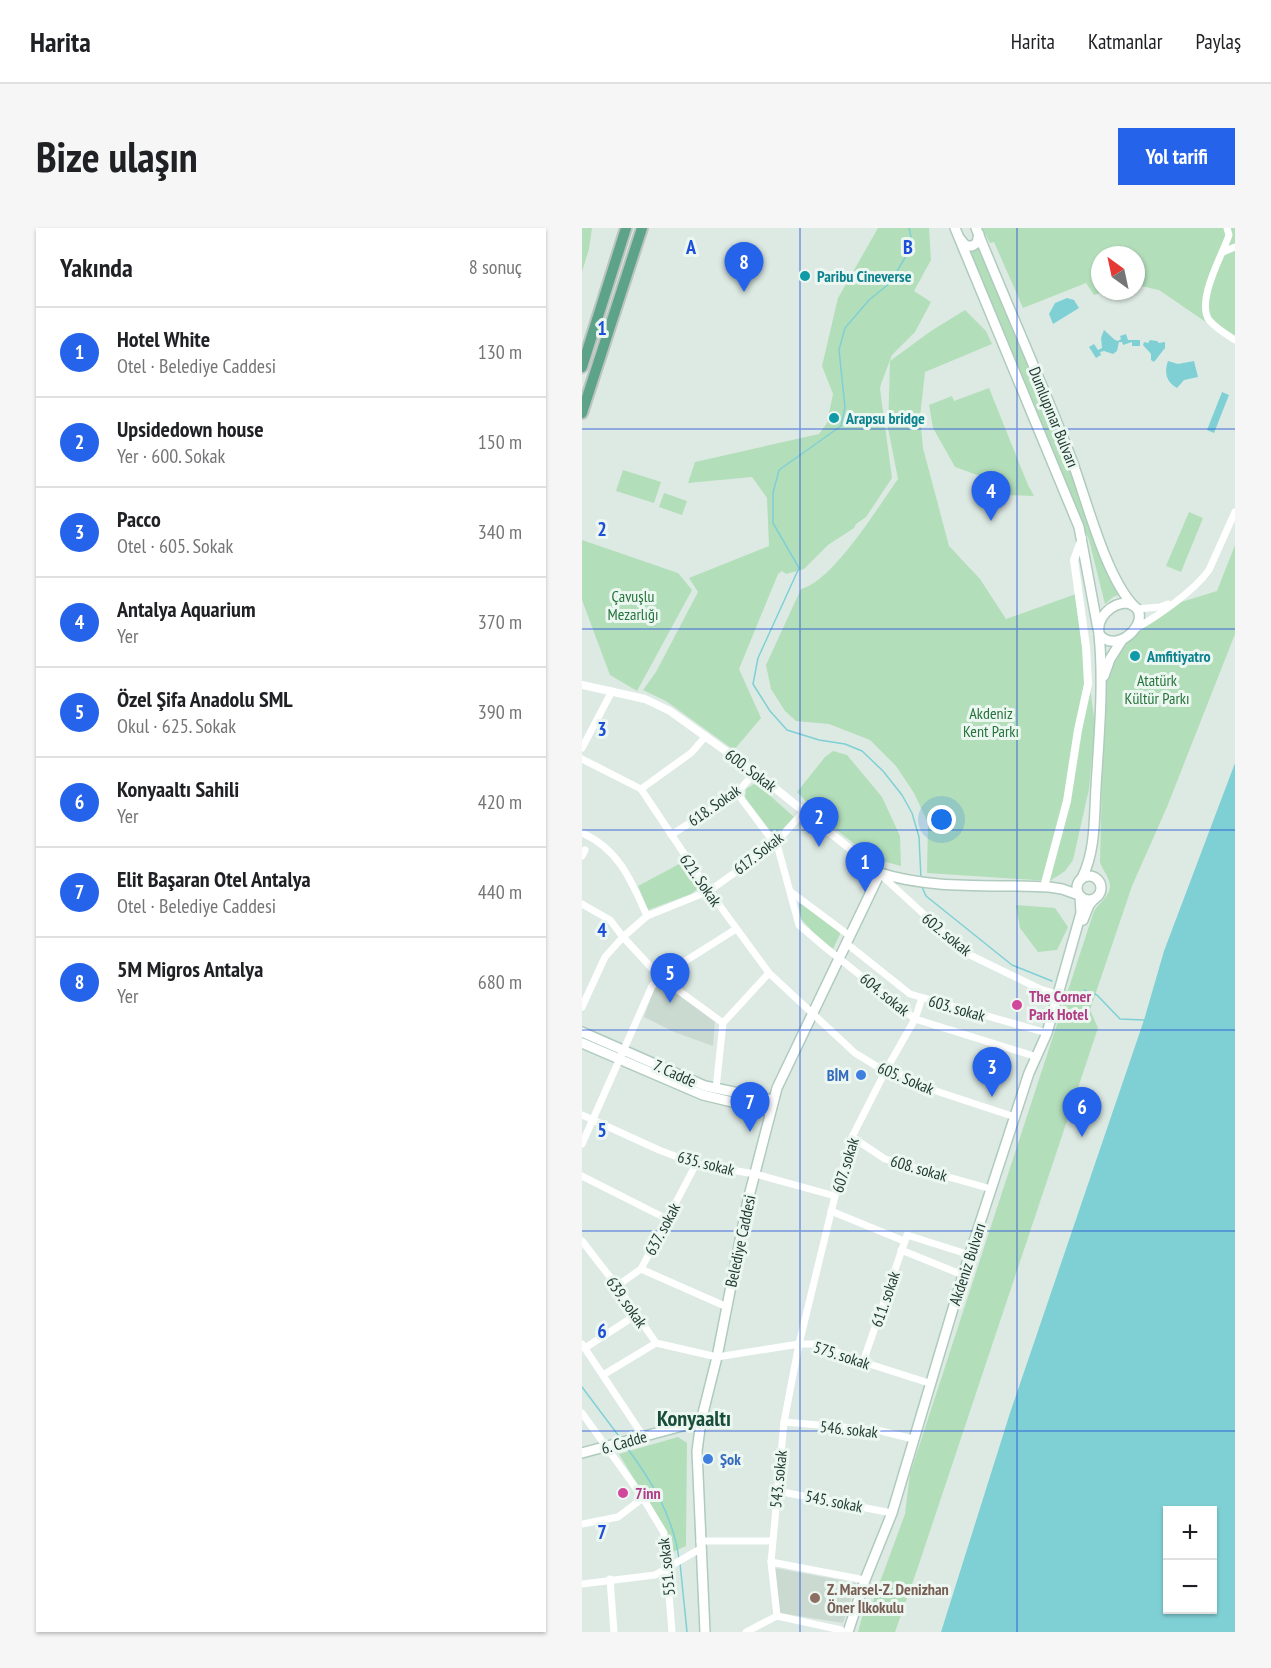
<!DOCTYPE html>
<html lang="tr">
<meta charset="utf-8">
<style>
body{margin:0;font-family:"PT Sans Narrow",sans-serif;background:#f6f6f6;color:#202124}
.controls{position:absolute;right:18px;bottom:18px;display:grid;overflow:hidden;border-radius:0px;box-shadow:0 2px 4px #0004}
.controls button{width:54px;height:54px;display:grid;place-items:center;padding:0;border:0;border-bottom:2px solid #e0e0e0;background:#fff;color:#202124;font:30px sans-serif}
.compass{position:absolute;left:509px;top:18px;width:54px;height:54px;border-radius:50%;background:#fff;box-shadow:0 2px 4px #0004;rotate:327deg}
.you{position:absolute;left:360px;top:592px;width:21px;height:21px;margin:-15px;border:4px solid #fff;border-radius:50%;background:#1a73e8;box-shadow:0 0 0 9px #1a73e833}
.badge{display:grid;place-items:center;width:39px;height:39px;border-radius:50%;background:#2563eb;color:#fff;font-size:20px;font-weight:700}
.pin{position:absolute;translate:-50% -50px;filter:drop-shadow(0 2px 3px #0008)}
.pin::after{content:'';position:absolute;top:32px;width:21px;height:18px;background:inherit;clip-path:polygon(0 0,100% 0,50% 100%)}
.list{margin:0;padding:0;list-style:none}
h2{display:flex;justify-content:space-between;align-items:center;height:78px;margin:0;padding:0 24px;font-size:26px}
h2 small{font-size:20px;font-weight:400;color:#757577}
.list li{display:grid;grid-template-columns:39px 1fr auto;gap:18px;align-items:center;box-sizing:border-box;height:90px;padding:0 24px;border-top:2px solid #e0e0e0}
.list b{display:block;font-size:22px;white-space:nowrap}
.list p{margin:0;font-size:20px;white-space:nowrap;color:#757577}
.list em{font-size:20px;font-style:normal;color:#757577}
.map{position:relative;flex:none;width:653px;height:1404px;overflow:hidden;border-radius:0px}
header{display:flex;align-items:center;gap:36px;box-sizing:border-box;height:84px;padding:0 30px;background:#fff;border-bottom:2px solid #e0e0e0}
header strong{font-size:28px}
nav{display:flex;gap:33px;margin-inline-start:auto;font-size:21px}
.intro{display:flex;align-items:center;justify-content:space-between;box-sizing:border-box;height:144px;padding:0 36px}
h1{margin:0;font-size:42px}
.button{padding:15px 27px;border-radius:0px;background:#2563eb;color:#fff;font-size:21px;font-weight:700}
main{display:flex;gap:36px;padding:0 36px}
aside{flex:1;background:#fff;border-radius:0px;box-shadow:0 2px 4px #0004}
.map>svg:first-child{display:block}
</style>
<header>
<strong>Harita</strong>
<nav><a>Harita</a><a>Katmanlar</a><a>Paylaş</a></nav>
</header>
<div class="intro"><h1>Bize ulaşın</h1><a class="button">Yol tarifi</a></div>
<main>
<aside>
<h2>Yakında<small>8 sonuç</small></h2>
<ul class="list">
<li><span class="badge">1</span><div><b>Hotel White</b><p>Otel · Belediye Caddesi</p></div><em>130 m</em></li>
<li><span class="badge">2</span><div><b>Upsidedown house</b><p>Yer · 600. Sokak</p></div><em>150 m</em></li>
<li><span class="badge">3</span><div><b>Pacco</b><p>Otel · 605. Sokak</p></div><em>340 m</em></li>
<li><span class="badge">4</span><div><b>Antalya Aquarium</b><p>Yer</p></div><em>370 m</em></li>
<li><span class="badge">5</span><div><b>Özel Şifa Anadolu SML</b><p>Okul · 625. Sokak</p></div><em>390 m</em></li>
<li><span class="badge">6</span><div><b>Konyaaltı Sahili</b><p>Yer</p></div><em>420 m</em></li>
<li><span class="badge">7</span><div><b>Elit Başaran Otel Antalya</b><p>Otel · Belediye Caddesi</p></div><em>440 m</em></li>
<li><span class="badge">8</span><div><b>5M Migros Antalya</b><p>Yer</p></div><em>680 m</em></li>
</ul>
</aside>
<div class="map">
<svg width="653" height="1404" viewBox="0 0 653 1404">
<rect width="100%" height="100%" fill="#ddeae3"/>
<!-- built -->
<g fill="#cbdad1">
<polygon points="82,755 133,794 131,818 92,804 62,789 72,761"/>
<polygon points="193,1340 274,1355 261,1395 198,1385"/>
</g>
<!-- green -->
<g fill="#b3deba">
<polygon points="0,0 10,0 7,21 0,44"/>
<polygon points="296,0 347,0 349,32 332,63 349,74 333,104 310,127 299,156 298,161 310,250 284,289 274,296 272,300 246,317 222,341 204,346 200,343 196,346 157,441 179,490 152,522 84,473 61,462 74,444 116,364 107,350 187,318 185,270 170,249 106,255 113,234 237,206 245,195 251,166 240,138 256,70"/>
<polygon points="400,0 653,0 653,114 577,62 554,57 554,27 518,27 518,63 525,63 512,67 504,55 441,80 412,14 408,15"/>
<polygon points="399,17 539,366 531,369 523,376 507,312 386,23"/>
<path d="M383,82L404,103L410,116L343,144L338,189L341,220L367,318L398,351L424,391L494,366L513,495L507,561L491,632L483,643L468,653L345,645L346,595L332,565L314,538L288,512L247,496L214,493L203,483L189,461L184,437L219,361C251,353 296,279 316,251L306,200L308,133L349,103Z"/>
<polygon points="407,160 446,257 452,268 425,267 420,256 373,239 351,200 347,177 370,168 372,173"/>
<polygon points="41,242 79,254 72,275 34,263"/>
<polygon points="82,265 105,273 100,287 77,279"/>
<polygon points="607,284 621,290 599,344 584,338"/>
<polygon points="0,312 96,345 110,362 55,463 28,447 0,372"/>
<path d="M653,317V406L585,579L550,658L508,782L516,800L335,1342L313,1404H276L280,1389L291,1373L323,1286L328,1246L512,683C518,674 532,665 527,653C525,646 520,641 518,634L522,468L524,452L537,421L552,405L596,375L635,363Z"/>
<polygon points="251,523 265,527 300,569 318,608 319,638 292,631 243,593 215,564 243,529"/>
<polygon points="172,556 175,556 212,589 193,609 163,570 164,561"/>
<polygon points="99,635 117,660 109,666 66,682 56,658"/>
<polygon points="219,674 259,704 251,721 233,706 219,691 217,676"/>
<polygon points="434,677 473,680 486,699 475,722 456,724 438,700"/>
<polygon points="96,1209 105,1215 104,1318 89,1325 82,1300 37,1226"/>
</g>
<!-- water -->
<g fill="#7fd0d5" fill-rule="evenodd">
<polygon points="485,70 492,72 497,80 471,96 467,86 473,75"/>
<polygon points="522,102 533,112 536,113 539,111 538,108 544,106 546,112 558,112 558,118 550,118 550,114 541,117 540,114 537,114 535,123 531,126 522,123 518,124 519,127 514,130 507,119 512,116 516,122 520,120 519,110"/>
<polygon points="568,112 575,113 577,115 583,114 583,120 572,134 569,132 569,126 561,117 562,114 566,115"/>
<path d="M586,133L596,136L612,133L616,149L602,152L595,160C584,154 582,144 586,133Z"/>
<polygon points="640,164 647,167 632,205 625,202"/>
<path d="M653,535V1404H359L428,1185L562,792L582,723ZM586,1282H630V1382H586Z"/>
</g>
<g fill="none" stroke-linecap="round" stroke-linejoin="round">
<!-- stream -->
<g stroke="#7fd0d5" stroke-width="1.5">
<polyline points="327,0 330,13 324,28 308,55 287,72 263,100 257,122 263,179 259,198 197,242 191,265 191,295 217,340 176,430 171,456 188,483 205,502 237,512 263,516 280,523 301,543 320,567 330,585 337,609 339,651"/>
<polyline points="340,659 344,668 430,737 470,753"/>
<polyline points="502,762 515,767 538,791 562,792"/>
<polyline points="0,1159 39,1211"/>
<path d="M43,1217C69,1252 91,1287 97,1331"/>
<polyline points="98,1335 105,1404"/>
</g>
<defs>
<g id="secondary">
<polyline points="373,0 497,299 516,401"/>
<path d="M394,0C425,77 459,152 489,230C504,270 523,347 551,377"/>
<polyline points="378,11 384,18 390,18 395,15 397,6"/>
<path d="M545,375C578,384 537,431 517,406C514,390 529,375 545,375Z"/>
<polyline points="522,448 528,431 540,412"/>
<circle cx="507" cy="660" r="12"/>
<path d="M500,650C514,622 512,589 514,559C517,508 522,457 517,406"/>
<polyline points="501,692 507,677 512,671"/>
<polyline points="0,804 123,858 191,872"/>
<polyline points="0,815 121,867 188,883"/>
<polyline points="0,1225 119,1193"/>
<path d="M123,1404L115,1223L119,1193L135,1129L166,972L195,860L298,645C351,662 411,656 467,659L480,661L497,667"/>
<polyline points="266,1404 283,1352 310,1285 381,1047 447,845 465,805 499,685 498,668"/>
</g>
<g id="primary">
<polyline points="0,139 44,0"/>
<polyline points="0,185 60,0"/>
</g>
</defs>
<!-- secondary casing -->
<use href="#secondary" stroke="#afcbbe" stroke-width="12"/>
<!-- primary casing -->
<use href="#primary" stroke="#bbc4c1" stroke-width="14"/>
<!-- minor -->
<g stroke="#fff" stroke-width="7">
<path d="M645,0L647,7C640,28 614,72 627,92C633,99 645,107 653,112"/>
<polyline points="641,24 653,19"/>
<polyline points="555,381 578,379 586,376"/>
<path d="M553,401C576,388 612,363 627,342L653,284"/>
<polyline points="0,520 30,463"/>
<polyline points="0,531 59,561 127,663 187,745 273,825 299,841 310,841 348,861 433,889"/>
<polyline points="59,561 109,525 124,508"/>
<polyline points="155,565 196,620 217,697 244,720 333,791 455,829"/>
<path d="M0,605C37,621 50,654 65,688"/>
<polyline points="89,607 155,565 173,544"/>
<polyline points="0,628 3,622"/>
<polyline points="298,646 384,725 458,761 475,766"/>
<polyline points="209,664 268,708"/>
<polyline points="0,676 28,692 41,709 78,749 141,795"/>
<polyline points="264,715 328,766 465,805"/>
<polyline points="0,779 23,729 41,709 65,688 127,663 193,616 222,583"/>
<polyline points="134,861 141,795 187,745"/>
<polyline points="0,887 77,922 114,936 173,946 253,968"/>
<polyline points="270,909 303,931 409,961"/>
<polyline points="0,916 70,758 78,749 154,701"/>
<polyline points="0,948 85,991"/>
<polyline points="249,983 322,1013"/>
<polyline points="0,1013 35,1058 74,1115 135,1129 217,1116 234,1116 281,1134 347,1155"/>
<polyline points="319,1022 381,1047"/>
<polyline points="59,1041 145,1079"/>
<polyline points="35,1058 59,1041 114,936"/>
<polyline points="0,1116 61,1208"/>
<polyline points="3,1120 54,1087"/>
<polyline points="281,1134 325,1007 388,1027"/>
<polyline points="21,1147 74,1115"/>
<polyline points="0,1185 61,1270 82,1305 90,1404"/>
<polyline points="202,1194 295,1202 331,1211"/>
<polyline points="195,1263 310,1285"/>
<polyline points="0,1296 36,1289 61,1270"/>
<polyline points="118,1313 190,1313"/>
<polyline points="189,1334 283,1352"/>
<polyline points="28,1351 32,1404"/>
<polyline points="0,1356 73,1347 118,1321"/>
<polyline points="195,1388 189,1334 202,1194 217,1116 253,968 270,909 304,842 333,791 340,770"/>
<polyline points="164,1404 195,1388 259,1402"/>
</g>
<!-- tertiary -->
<g stroke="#fff" stroke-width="8">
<polyline points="0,457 63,471 88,483 173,544 298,645"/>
<polyline points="462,659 485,573 496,502 506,456 504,419 492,332 500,310"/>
</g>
<!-- secondary -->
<use href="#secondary" stroke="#fff" stroke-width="9"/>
<!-- primary -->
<use href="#primary" stroke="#5da38a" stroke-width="10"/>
</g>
<!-- grid -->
<path fill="none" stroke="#1d4ed8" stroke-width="1.5" stroke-opacity="0.55" d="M218,0V1404M435,0V1404M0,201H653M0,401H653M0,602H653M0,802H653M0,1003H653M0,1203H653"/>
<!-- markers -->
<g fill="#0f9aa8" stroke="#edf7f1" stroke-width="2">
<circle cx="223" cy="48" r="6"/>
<circle cx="252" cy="190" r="6"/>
<circle cx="553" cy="428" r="6"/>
</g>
<g fill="#d1479c" stroke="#edf7f1" stroke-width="2">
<circle cx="435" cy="777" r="6"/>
<circle cx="41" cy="1265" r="6"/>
</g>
<g fill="#3f7fe0" stroke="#edf7f1" stroke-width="2">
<circle cx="279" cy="847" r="6"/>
<circle cx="126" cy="1231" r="6"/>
</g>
<circle fill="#8d6e63" stroke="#edf7f1" stroke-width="2" cx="233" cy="1370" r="6"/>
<g text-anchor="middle" stroke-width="6" stroke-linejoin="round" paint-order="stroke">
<!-- culture labels -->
<g font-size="16" font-weight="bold" fill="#0d838f" stroke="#edf7f1" text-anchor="start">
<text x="235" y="54">Paribu Cineverse</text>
<text x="264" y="196">Arapsu bridge</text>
<text x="565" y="434">Amfitiyatro</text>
</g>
<!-- street labels -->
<g font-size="16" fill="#1d3a30" stroke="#edf7f1">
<text transform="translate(472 189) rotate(68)" y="6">Dumlupınar Bulvarı</text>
<text transform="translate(169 542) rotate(37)" y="6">600. Sokak</text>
<text transform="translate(132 577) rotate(-35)" y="6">618. Sokak</text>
<text transform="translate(176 625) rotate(-38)" y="6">617. Sokak</text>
<text transform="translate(119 652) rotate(55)" y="6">621. Sokak</text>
<text transform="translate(365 706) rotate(39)" y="6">602. sokak</text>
<text transform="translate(303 766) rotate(39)" y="6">604. sokak</text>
<text transform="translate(375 780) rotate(16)" y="6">603. sokak</text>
<text transform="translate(93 845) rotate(24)" y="6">7. Cadde</text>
<text transform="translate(324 850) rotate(23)" y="6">605. Sokak</text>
<text transform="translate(124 935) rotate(14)" y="6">635. sokak</text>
<text transform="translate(263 937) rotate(-73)" y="6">607. sokak</text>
<text transform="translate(337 940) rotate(16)" y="6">608. sokak</text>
<text transform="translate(80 1001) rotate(-62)" y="6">637. sokak</text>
<text transform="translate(158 1013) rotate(-78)" y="6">Belediye Caddesi</text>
<text transform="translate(385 1036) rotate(-72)" y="6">Akdeniz Bulvarı</text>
<text transform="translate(303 1071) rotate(-71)" y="6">611. sokak</text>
<text transform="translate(45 1074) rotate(55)" y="6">639. sokak</text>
<text transform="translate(260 1127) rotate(18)" y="6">575. sokak</text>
<text transform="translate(267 1201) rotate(6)" y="6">546. sokak</text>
<text transform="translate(42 1214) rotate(-16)" y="6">6. Cadde</text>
<text transform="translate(196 1251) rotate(-84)" y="6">543. sokak</text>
<text transform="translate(252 1273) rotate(11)" y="6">545. sokak</text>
<text transform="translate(84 1339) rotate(-96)" y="6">551. sokak</text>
</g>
<!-- park labels -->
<g font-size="16" fill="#25743b" stroke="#edf7f1">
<text x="51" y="374">Çavuşlu<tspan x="51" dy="18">Mezarlığı</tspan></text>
<text x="575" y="458">Atatürk<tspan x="575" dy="18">Kültür Parkı</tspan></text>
<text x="409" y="491">Akdeniz<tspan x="409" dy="18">Kent Parkı</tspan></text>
</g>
<!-- hotel labels -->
<g font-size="16" font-weight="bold" fill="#b23c85" stroke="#edf7f1" text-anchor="start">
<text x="447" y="774">The Corner<tspan x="447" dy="18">Park Hotel</tspan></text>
<text x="53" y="1271">7inn</text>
</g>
<!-- shop labels -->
<g font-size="16" font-weight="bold" fill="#366cbe" stroke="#edf7f1" text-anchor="end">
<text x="267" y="853">BİM</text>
<text x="138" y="1237" text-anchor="start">Şok</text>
</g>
<!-- education labels -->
<g font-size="16" font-weight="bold" fill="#785e54" stroke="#edf7f1" text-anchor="start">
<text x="245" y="1367">Z. Marsel-Z. Denizhan<tspan x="245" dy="18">Öner İlkokulu</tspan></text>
</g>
<!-- district labels -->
<g font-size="22" font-weight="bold" fill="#184d3b" stroke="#edf7f1">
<text x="112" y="1198">Konyaaltı</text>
</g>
</g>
<g font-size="20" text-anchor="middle" font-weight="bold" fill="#1d4ed8" stroke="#edf7f1" stroke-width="6" stroke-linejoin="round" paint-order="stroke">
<text x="109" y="26">A</text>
<text x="326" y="26">B</text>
<text x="20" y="107">1</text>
<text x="20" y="308">2</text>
<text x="20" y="508">3</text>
<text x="20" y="709">4</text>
<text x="20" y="909">5</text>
<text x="20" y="1110">6</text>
<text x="20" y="1311">7</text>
</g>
</svg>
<div class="controls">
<button>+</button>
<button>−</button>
</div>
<svg class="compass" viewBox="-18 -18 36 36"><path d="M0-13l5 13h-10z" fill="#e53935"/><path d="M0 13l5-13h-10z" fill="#757577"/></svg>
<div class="you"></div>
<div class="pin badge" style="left:283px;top:664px">1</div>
<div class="pin badge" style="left:237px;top:619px">2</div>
<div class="pin badge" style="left:410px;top:869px">3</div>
<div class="pin badge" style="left:409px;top:293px">4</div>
<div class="pin badge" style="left:88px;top:775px">5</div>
<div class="pin badge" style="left:500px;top:909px">6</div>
<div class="pin badge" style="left:168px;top:904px">7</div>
<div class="pin badge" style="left:162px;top:64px">8</div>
</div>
</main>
